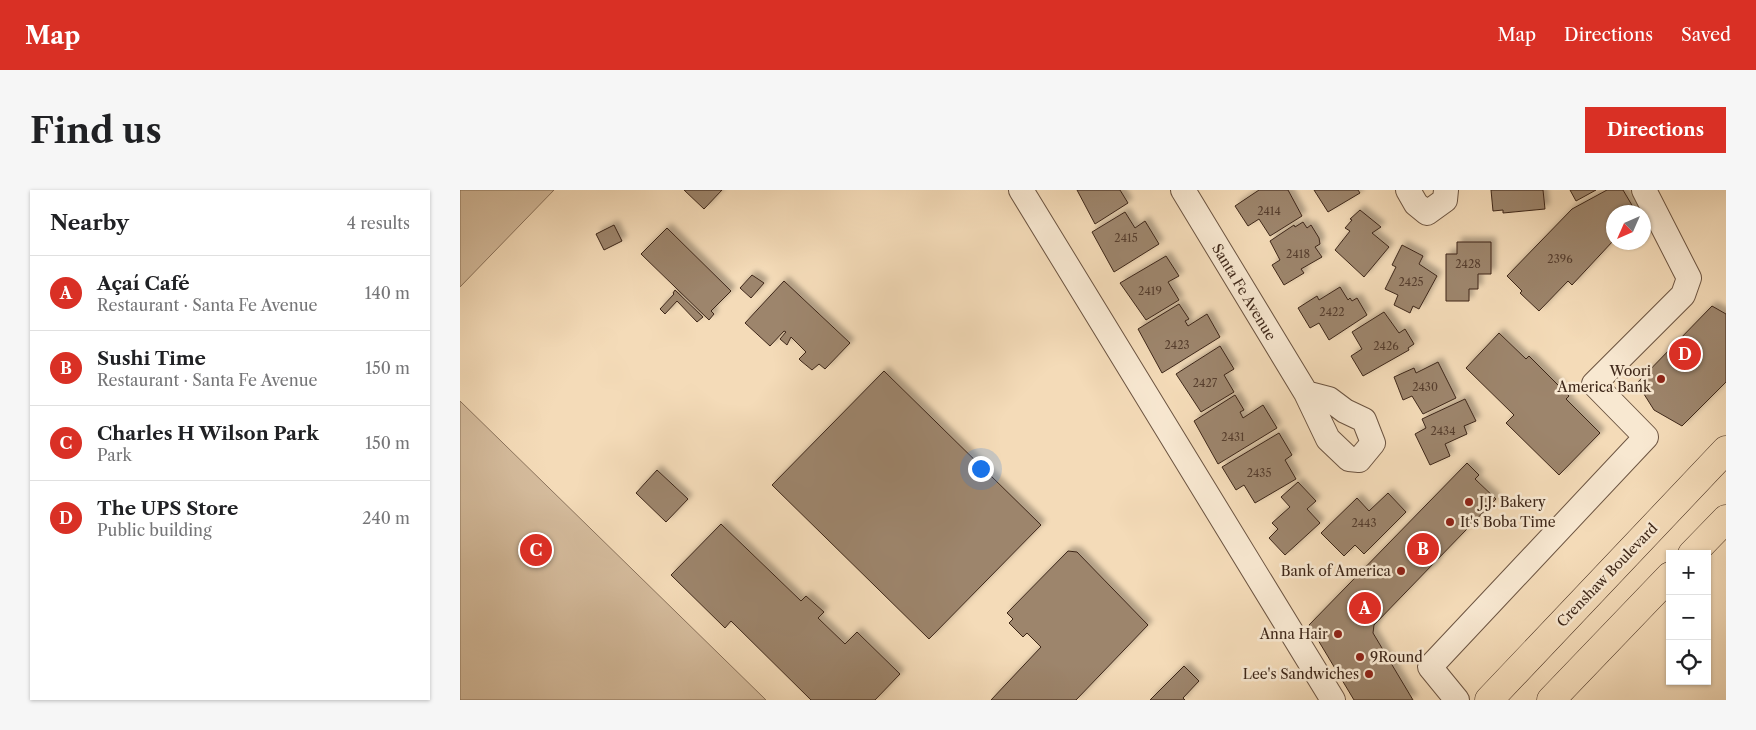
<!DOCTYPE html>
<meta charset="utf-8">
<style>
body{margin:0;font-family:"Libre Caslon Text",serif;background:#f6f6f6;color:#202124}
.controls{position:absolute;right:15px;bottom:15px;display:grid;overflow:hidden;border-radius:0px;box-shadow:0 1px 4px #0004}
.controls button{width:45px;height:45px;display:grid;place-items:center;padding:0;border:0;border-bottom:1px solid #e0e0e0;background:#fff;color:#202124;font:25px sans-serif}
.compass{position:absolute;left:1146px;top:15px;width:45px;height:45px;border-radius:50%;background:#fff;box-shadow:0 1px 4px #0004;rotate:225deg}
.you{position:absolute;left:520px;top:278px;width:18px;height:18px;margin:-12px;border:4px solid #fff;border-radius:50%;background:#1a73e8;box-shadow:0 0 0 8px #1a73e833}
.badge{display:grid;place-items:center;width:32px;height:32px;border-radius:50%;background:#d93025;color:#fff;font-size:16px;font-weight:700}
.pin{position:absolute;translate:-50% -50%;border:2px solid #fff;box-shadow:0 1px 5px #0006}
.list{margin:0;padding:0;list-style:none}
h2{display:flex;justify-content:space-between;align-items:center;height:65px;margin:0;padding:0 20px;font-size:21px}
h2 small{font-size:16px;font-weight:400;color:#757577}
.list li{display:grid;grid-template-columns:32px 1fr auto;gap:15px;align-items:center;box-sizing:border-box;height:75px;padding:0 20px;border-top:1px solid #e0e0e0}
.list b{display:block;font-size:19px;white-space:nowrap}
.list p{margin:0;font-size:16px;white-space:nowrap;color:#757577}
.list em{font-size:16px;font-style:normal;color:#757577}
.icon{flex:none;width:28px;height:28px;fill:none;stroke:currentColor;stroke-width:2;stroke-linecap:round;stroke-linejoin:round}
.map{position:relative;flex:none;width:1266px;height:510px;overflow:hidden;border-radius:0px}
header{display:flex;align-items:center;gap:30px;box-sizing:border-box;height:70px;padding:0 25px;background:#d93025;color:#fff}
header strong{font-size:24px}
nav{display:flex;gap:28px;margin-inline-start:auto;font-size:18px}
.intro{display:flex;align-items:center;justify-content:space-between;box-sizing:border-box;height:120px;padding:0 30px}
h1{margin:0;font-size:35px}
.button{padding:12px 22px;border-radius:0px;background:#d93025;color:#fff;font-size:18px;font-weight:700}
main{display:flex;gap:30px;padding:0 30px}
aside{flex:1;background:#fff;border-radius:0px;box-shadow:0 1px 4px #0004}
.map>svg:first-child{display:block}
</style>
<header>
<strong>Map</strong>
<nav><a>Map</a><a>Directions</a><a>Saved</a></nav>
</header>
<div class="intro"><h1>Find us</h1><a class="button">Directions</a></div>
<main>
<aside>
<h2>Nearby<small>4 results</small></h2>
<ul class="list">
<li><span class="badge">A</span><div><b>Açaí Café</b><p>Restaurant · Santa Fe Avenue</p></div><em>140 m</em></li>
<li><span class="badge">B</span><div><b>Sushi Time</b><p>Restaurant · Santa Fe Avenue</p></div><em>150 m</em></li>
<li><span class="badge">C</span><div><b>Charles H Wilson Park</b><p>Park</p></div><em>150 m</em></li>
<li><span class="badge">D</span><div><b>The UPS Store</b><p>Public building</p></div><em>240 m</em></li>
</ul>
</aside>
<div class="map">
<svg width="1266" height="510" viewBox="0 0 1266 510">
<defs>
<filter id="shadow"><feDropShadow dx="4.5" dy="-4.5" stdDeviation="2.5" flood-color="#0004"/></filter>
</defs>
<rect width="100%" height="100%" fill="#f4dbb8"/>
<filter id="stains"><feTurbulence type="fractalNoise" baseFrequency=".004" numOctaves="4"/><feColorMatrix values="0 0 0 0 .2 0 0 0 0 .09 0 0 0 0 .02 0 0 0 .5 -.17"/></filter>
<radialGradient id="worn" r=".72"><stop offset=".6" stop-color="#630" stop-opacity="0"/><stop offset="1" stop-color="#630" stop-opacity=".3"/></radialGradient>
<!-- green -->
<g fill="#d5bc9d" stroke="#8a725b">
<polygon points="0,0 94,0 0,97"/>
<polygon points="0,211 306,510 0,510"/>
</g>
<!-- building -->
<g fill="#9d856c" stroke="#3e2719" filter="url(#shadow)">
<polygon points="224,0 262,0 244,19"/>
<polygon points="617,0 660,0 668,13 635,34"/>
<polygon points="799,0 828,0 842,26 810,46 799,29 788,36 775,16"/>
<polygon points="854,0 898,0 900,3 868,22"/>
<polygon points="1031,0 1083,0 1085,19 1043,23 1043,20 1033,21"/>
<polygon points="1110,0 1136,0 1116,11"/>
<polygon points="1147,0 1163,0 1176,22 1154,22 1154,45 1150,48 1153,51 1112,95 1108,91 1079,121 1060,103 1062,101 1047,86 1112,19"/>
<polygon points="900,20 921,37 912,43 929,57 904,87 875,60 890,41 885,38 892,30 890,29"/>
<polygon points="665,22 675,38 685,31 699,54 654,82 632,42"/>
<polygon points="843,32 847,38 851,35 859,48 860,54 855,57 862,67 841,79 844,83 824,95 812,75 820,70 810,51 834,35 835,37"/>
<polygon points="154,35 162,51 144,60 136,44"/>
<polygon points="207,38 271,101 251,121 254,124 249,130 181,64"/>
<polygon points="997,52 1031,52 1031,84 1018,84 1018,99 1009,99 1009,111 986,111 986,64 997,64"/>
<polygon points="942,55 963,66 959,74 977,86 959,119 953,116 950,123 934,115 938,105 925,99 936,77 932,75"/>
<polygon points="706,66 719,86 708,92 719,110 686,130 660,93"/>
<polygon points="292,85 304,93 291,108 280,98"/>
<polygon points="324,91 390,153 365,179 359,174 352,180 341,171 339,169 346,162 331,147 327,155 320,149 326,142 324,141 310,156 285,133"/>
<polygon points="880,97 888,110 890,108 892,111 897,108 907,125 869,150 859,133 850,138 838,118 857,106 859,110"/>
<polygon points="215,100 243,127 237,132 217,111 205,124 200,119 214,104 213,103"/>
<polygon points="719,114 729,129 725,131 728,136 747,124 760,147 702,183 678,139"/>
<polygon points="1252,116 1266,124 1266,192 1222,236 1194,220 1177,193"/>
<polygon points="924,122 939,143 945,139 954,154 948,158 949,160 903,186 891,166 902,159 892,142"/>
<polygon points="1039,143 1066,169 1069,166 1109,206 1106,209 1140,243 1099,285 1046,233 1054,225 1006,178"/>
<polygon points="760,156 774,179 764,185 774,202 741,222 716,184"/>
<polygon points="978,172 996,208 963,224 952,206 943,210 934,187 954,178 956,183"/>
<polygon points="424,181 581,335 469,449 312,295"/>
<polygon points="775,205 784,220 780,222 783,228 803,215 817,238 758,274 734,231"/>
<polygon points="1005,209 1016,231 1004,236 1007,244 985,254 990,266 970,275 955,244 966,238 962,229"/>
<polygon points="819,243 832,265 825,270 836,289 795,313 784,295 776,300 762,277"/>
<polygon points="1007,273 1019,285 1015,289 1036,309 914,435 913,443 953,510 894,510 849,435"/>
<polygon points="197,280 228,309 206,332 176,303"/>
<polygon points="838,292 856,311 847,319 860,333 825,365 809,348 818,339 812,333 830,317 821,307"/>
<polygon points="928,303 946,322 904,364 895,355 884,366 861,343 897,308 909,321"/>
<polygon points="261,334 341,411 346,406 364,422 358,428 385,454 397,442 440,484 415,510 351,510 271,431 265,438 211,385"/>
<polygon points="608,361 617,362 688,435 616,510 531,510 581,457 567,443 563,447 549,433 553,429 547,423"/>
<polygon points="724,476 739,491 723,508 725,510 690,510"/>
</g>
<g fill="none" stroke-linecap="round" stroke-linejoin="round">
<defs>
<g id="minor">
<polyline points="561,0 873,510"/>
<polyline points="723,0 846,203 868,249 889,269 899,270 913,253 904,230 885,221 869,209 846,203"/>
<polyline points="948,0 956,14 967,23 985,10 986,0"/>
<polyline points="997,510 970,477 1186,247 1134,194 1223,105 1229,88 1184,0"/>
</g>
<g id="major">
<polyline points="1232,364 1266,329"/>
<polyline points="1029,510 1266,260"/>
<polyline points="1091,510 1210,386"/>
</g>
</defs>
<!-- minor casing -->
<use href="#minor" stroke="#6c5441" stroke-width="26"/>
<!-- major casing -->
<use href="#major" stroke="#3e2719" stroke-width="29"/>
<!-- minor -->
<use href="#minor" stroke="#f8e8d1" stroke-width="24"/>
<!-- major -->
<use href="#major" stroke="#f4dbb8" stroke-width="28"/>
</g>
<!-- markers -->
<g fill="#8f2418" stroke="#f8e8d1" stroke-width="2">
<circle cx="1201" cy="189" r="5"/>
<circle cx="1009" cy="312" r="5"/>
<circle cx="990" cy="332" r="5"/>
<circle cx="941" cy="381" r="5"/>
<circle cx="878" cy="444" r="5"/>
<circle cx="900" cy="467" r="5"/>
<circle cx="909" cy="484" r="5"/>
</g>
<g text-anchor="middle" stroke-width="5" stroke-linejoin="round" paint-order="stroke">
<!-- number labels -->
<g font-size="11" fill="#563e2e">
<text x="809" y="25">2414</text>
<text x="666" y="52">2415</text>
<text x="838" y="68">2418</text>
<text x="1100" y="73">2396</text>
<text x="1008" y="78">2428</text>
<text x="951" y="96">2425</text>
<text x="690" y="105">2419</text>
<text x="872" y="126">2422</text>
<text x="717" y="159">2423</text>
<text x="926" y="160">2426</text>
<text x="745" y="197">2427</text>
<text x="965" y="201">2430</text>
<text x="983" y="245">2434</text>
<text x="773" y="251">2431</text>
<text x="799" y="287">2435</text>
<text x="904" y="337">2443</text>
</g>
<!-- street labels -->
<g font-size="14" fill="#3e2719" stroke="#f8e8d1">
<text transform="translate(784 102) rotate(59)" y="5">Santa Fe Avenue</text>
<text transform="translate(1147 385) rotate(-46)" y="5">Crenshaw Boulevard</text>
</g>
<!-- poi labels -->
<g font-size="14" fill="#3e2719" stroke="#f8e8d1" text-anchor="end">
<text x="1191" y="186">Woori<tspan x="1191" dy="16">America Bank</tspan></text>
<text x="1019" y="317" text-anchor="start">J.J. Bakery</text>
<text x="1000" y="337" text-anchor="start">It's Boba Time</text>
<text x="931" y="386">Bank of America</text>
<text x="868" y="449">Anna Hair</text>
<text x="910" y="472" text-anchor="start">9Round</text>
<text x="899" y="489">Lee's Sandwiches</text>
</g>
</g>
<rect width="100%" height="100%" filter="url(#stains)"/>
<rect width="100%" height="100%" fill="url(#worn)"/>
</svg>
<div class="controls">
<button>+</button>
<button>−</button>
<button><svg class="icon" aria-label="locate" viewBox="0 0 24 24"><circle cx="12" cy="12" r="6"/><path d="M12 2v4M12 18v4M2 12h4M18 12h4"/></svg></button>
</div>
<svg class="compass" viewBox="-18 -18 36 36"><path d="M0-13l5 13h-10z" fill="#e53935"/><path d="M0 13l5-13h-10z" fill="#757577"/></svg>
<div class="you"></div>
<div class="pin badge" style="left:905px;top:418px">A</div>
<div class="pin badge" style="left:963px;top:359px">B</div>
<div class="pin badge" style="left:76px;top:360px">C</div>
<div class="pin badge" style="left:1225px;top:164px">D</div>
</div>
</main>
